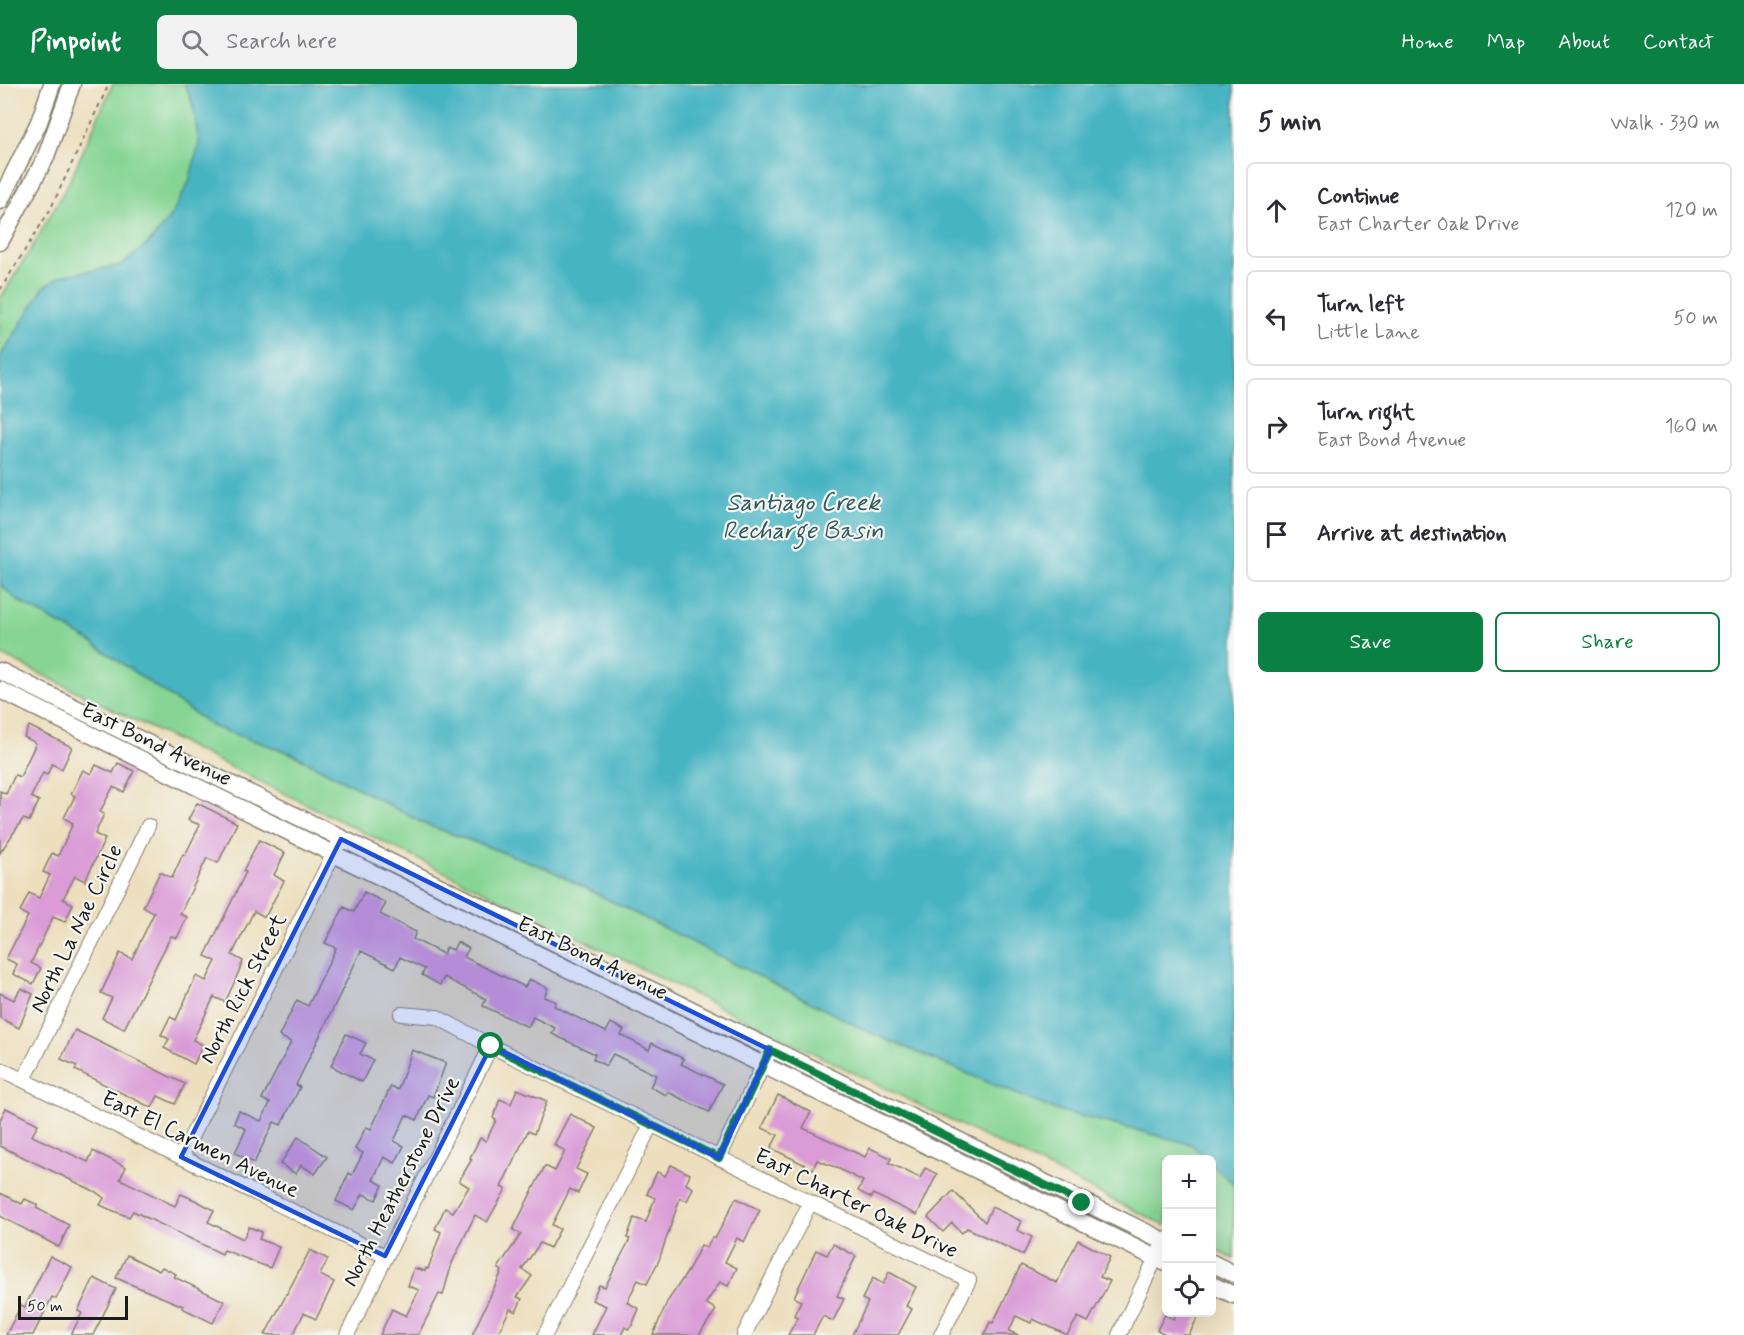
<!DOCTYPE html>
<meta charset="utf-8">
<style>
body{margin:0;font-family:Mynerve,sans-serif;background:#f2f2f3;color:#2b2b33}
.controls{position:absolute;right:18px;bottom:18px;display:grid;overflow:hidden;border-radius:9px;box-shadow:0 6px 24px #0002}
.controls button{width:54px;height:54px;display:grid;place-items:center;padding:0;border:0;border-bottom:2px solid #e1e1e2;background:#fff;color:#2b2b33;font:30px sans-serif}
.scale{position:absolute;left:18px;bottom:15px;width:110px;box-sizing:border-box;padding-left:6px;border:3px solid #1c1c1c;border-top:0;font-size:16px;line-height:21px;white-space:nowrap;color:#1c1c1c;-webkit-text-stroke:4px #f6f6f2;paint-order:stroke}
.stop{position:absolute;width:18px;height:18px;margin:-14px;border:4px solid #0b8043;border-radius:50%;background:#fff}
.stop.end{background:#0b8043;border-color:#fff;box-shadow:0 2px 6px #0008}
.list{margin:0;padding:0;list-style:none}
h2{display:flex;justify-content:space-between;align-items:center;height:78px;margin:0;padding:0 24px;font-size:26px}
h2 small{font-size:20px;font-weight:400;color:#7c7c81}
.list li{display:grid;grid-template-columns:39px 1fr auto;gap:18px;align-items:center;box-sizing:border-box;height:96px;margin:0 12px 12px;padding:0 12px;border:2px solid #e1e1e2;border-radius:9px}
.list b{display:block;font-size:22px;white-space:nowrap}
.list p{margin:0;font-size:20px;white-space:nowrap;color:#7c7c81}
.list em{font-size:20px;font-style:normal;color:#7c7c81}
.actions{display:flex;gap:12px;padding:18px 24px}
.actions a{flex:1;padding:14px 0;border:2px solid #0b8043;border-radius:9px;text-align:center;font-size:21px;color:#0b8043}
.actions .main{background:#0b8043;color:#fff}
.icon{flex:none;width:33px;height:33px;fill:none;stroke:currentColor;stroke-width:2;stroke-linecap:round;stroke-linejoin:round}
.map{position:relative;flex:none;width:1234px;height:1251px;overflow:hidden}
header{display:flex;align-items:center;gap:36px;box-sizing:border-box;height:84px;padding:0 30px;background:#0b8043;color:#fff}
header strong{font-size:28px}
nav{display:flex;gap:33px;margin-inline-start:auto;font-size:21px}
.search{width:420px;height:54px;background:#f2f2f3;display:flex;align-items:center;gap:15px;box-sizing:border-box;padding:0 21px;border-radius:9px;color:#7c7c81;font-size:22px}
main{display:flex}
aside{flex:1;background:#fff}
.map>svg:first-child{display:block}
</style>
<header>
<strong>Pinpoint</strong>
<div class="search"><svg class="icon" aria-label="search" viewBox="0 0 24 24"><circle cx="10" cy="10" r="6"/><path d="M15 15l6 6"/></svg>Search here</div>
<nav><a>Home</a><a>Map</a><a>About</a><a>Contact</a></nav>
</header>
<main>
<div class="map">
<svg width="1234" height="1251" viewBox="0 0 1234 1251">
<rect width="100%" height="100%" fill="#f6f6f2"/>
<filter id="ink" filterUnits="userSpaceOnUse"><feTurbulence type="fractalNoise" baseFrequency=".0167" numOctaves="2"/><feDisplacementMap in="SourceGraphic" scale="12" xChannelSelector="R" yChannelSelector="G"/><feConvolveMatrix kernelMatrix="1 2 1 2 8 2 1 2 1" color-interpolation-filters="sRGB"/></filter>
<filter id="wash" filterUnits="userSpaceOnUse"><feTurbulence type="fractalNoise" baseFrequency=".008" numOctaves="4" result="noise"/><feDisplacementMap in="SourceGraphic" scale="24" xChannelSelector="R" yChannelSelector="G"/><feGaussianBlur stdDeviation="1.35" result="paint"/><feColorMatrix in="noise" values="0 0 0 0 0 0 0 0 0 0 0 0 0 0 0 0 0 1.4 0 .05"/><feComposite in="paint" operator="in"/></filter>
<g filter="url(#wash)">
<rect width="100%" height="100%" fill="#eddfbe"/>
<!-- green -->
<g fill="#87d594" stroke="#527858" stroke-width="1.5">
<path d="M113,0H184C193,17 198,38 199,57C200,99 158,158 124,179C111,187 77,189 61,192L0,273V215L34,160L69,98Z"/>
<polygon points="0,500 18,517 88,556 214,643 293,670 425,740 546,784 871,949 1052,1025 1191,1060 1206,1075 1166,1076 1166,1142 0,570"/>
<polygon points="1212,1081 1234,1100 1234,1175 1212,1164"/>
</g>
<!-- water -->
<polygon fill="#47b4c2" stroke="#32686f" stroke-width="1.5" points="184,0 1234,0 1234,1100 1212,1081 1212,1076 1206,1075 1191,1060 1052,1025 871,949 546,784 425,740 293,670 214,643 88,556 18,517 0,500 0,273 44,203 61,192 122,181 150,158 171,132 189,98 199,59 192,17"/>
<g id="blocks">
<!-- building -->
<g fill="#da9bd7">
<polygon points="29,642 72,663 62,685 52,680 47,691 43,689 31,713 39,717 29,737 23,735 0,769 0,707 6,710 15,691 20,693 36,659 24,653"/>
<polygon points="118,679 134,687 124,708 113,703 100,728 104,730 95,750 105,755 85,797 75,792 63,815 73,820 65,838 53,833 31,879 41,884 33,900 13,890 17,880 6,875 28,832 20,828 29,809 39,814 50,791 43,788 52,769 58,772 73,739 64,734 75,712 71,710 83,686 91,690 96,681 113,689"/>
<polygon points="197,719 237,739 218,779 207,774 180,830 187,833 177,854 171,852 124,945 102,934 112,914 101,909 120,869 132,875 142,854 154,829 143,823 160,788 172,794 183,770 185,771 200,741 188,736"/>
<polygon points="259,756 285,769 274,791 284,797 265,833 254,827 232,871 243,877 234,899 225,918 214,913 193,956 203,961 194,980 164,964 169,955 161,951 170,933 176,936 196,892 206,897 216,877 205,872 246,788 243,787"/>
<polygon points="364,808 386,819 380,830 416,848 413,855 443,870 446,863 453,866 457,858 469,864 464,873 474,878 525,903 529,895 548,904 544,913 556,918 554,922 606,948 611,939 624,946 621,951 649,966 652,959 684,975 681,980 723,1000 709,1028 668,1008 666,1011 650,1003 656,991 613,970 606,982 593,975 595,970 552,950 555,944 533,933 528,943 483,922 486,915 444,893 440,901 422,891 425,885 400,873 395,884 361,867 296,1001 300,1003 281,1041 274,1038 254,1079 235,1069 246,1045 234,1039 239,1027 261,1037 270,1019 262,1015 291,958 279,952 297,916 308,922 336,864 325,859 344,823 354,828"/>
<polygon points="21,904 33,910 19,944 0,934 0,909 14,916"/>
<polygon points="75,946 185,1000 175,1020 158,1012 152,1024 75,986 77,982 61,975"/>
<polygon points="346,950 366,959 360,970 373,976 362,998 331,982"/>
<polygon points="412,966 446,979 433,1013 428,1011 417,1036 406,1031 394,1057 404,1062 395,1079 384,1073 373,1096 383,1101 376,1116 363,1110 354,1126 336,1117 349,1089 352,1091 363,1069 355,1065 366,1043 371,1045 391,1002 398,1006"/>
<polygon points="517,1005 547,1017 534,1050 528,1047 501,1103 506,1105 487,1138 475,1131 452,1179 443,1211 439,1210 418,1251 380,1251 392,1225 406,1232 419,1206 408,1202 414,1184 425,1187 426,1184 428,1185 441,1148 435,1145 445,1124 453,1128 469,1103 459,1097 472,1075 470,1074 480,1054 486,1057 496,1036 493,1034 500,1015 511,1020"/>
<polygon points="778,1011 811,1028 803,1044 865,1073 870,1064 891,1074 889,1079 920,1094 925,1084 937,1090 917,1131 873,1110 872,1114 858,1107 863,1097 835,1083 817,1076 813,1085 771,1064 778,1051 762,1044"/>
<polygon points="6,1024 38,1040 32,1052 88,1078 93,1067 126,1083 120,1095 175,1122 181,1110 197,1117 214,1126 208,1138 243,1155 249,1143 262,1148 259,1155 279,1163 270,1184 224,1166 222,1170 133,1127 129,1133 109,1125 100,1121 104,1114 96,1108 0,1062 0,1036"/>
<polygon points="570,1030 597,1044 576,1085 587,1090 578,1109 570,1105 552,1141 560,1145 550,1164 540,1159 522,1185 532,1192 517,1213 522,1215 516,1228 510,1225 497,1251 472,1251 502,1187 498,1184 521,1150 513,1146 528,1115 545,1082 555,1087 565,1067 554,1061"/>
<polygon points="298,1053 327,1073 315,1090 301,1081 296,1090 280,1080"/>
<polygon points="671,1081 690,1090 686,1100 693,1104 687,1117 680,1114 659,1176 647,1200 638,1196 627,1218 639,1225 632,1241 628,1245 625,1243 621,1251 592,1251 606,1222 592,1216 599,1201 605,1203 630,1155 627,1154 634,1134 646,1138 655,1114 647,1110 657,1088 665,1092"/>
<polygon points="953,1107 985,1138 992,1123 1021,1137 1017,1146 1032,1153 1023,1171 967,1144 962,1149 952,1139 943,1148 928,1133"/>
<polygon points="0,1109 22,1120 25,1115 38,1121 36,1124 69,1141 59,1163 0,1132"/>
<polygon points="736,1114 760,1126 744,1158 737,1154 725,1178 737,1184 728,1202 720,1198 706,1219 716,1226 699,1251 653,1251 667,1218 688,1187 701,1161 707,1164 712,1153 715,1155"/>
<polygon points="1078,1156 1110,1173 1100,1193 1110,1197 1088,1238 1078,1233 1067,1251 1033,1235 1031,1239 1016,1232 1009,1247 1018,1251 984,1251 990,1238 993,1239 1021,1181 1057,1199"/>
<polygon points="833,1160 856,1172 837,1212 844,1215 833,1237 823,1232 813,1251 788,1251 798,1233 794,1231 801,1217 794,1213 806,1188 816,1166 827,1171"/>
<polygon points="310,1166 328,1175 320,1191 334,1198 316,1235 304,1229 293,1251 265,1251"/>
<polygon points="127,1171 159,1187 162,1183 176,1190 174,1193 224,1217 213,1239 182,1224 183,1222 116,1194"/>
<polygon points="50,1172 72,1183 56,1215 52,1213 33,1251 6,1251 21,1221 25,1223"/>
<polygon points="889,1188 916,1203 906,1222 912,1225 898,1251 852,1251 868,1218 862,1215 873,1194 883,1200"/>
<polygon points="94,1194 116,1205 93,1251 71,1251 82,1229 78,1227"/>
<polygon points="1177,1228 1200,1228 1189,1251 1167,1251 1157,1246 1165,1231 1174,1235"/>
</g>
</g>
</g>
<g filter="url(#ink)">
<use href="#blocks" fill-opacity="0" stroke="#847e6d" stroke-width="1.5"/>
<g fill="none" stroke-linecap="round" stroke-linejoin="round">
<defs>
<g id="minor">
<polyline points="401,930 437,933 491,962 969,1196 941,1251"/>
<polyline points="0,985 385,1172"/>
<polyline points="24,996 148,742"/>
<polyline points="181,1073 341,755"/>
<polyline points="719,1074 767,973"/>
<polyline points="347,1251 491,962"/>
<polyline points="545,1251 651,1041"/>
<polyline points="744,1251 810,1119"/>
<polyline points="1119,1251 1164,1157"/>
</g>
<g id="tertiary">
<polyline points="0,117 39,38 52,0"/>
<polyline points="0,158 45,75 72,0"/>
<polyline points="0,587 1166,1158"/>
<polyline points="0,606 1166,1179"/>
<polyline points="1212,1179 1234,1190"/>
<polyline points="1212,1201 1234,1211"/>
</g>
</defs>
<!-- minor casing -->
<use href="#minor" stroke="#847e6d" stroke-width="16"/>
<!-- tertiary casing -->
<use href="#tertiary" stroke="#847e6d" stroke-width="19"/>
<!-- path -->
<polyline stroke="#847e6d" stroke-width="2" stroke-dasharray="4.5 4.5" stroke-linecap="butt" points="0,206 50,126 109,0"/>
<!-- minor -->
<use href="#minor" stroke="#fff" stroke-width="14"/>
<!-- tertiary -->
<use href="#tertiary" stroke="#fff" stroke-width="16"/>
</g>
</g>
<g fill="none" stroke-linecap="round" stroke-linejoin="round" filter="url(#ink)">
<!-- route -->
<polyline stroke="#0b8043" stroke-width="8" points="491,962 719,1074 770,966 1082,1119"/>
</g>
<!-- marked area -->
<path fill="#1d4ed8" fill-opacity="0.2" stroke="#1d4ed8" stroke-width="4.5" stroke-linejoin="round" d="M341,755L770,966L719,1074L491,962L385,1172L181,1073Z"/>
<g text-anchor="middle" stroke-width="4.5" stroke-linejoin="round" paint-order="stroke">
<!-- street labels -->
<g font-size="22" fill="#1c1c1c" stroke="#f6f6f2">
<text transform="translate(157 659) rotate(26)" y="8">East Bond Avenue</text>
<text transform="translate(75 844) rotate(-64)" y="8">North La Nae Circle</text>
<text transform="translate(593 873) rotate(26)" y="8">East Bond Avenue</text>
<text transform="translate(242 904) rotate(-63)" y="8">North Rick Street</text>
<text transform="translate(201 1059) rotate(26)" y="8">East El Carmen Avenue</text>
<text transform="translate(400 1097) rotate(-63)" y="8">North Heatherstone Drive</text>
<text transform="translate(857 1118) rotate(26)" y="8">East Charter Oak Drive</text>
</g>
<!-- water labels -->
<g font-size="24" font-style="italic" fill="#2d595e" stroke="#f6f6f2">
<text x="803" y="426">Santiago Creek<tspan x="803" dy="28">Recharge Basin</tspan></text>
</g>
</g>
</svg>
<div class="controls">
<button>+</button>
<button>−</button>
<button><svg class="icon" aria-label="locate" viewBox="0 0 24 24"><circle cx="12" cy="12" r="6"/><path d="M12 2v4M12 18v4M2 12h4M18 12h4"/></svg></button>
</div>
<div class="scale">50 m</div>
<div class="stop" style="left:491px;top:962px"></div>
<div class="stop end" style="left:1082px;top:1119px"></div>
</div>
<aside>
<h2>5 min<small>Walk · 330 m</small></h2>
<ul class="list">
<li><svg class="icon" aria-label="ahead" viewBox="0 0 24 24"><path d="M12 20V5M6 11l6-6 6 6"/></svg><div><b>Continue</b><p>East Charter Oak Drive</p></div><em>120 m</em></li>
<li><svg class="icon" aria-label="left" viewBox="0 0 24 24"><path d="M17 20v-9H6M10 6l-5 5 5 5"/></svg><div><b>Turn left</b><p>Little Lane</p></div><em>50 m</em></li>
<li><svg class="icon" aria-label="right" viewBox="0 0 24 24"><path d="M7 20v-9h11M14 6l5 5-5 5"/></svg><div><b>Turn right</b><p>East Bond Avenue</p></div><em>160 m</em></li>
<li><svg class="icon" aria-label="arrive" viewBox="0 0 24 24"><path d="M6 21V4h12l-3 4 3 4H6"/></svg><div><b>Arrive at destination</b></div></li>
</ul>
<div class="actions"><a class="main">Save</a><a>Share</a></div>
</aside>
</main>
